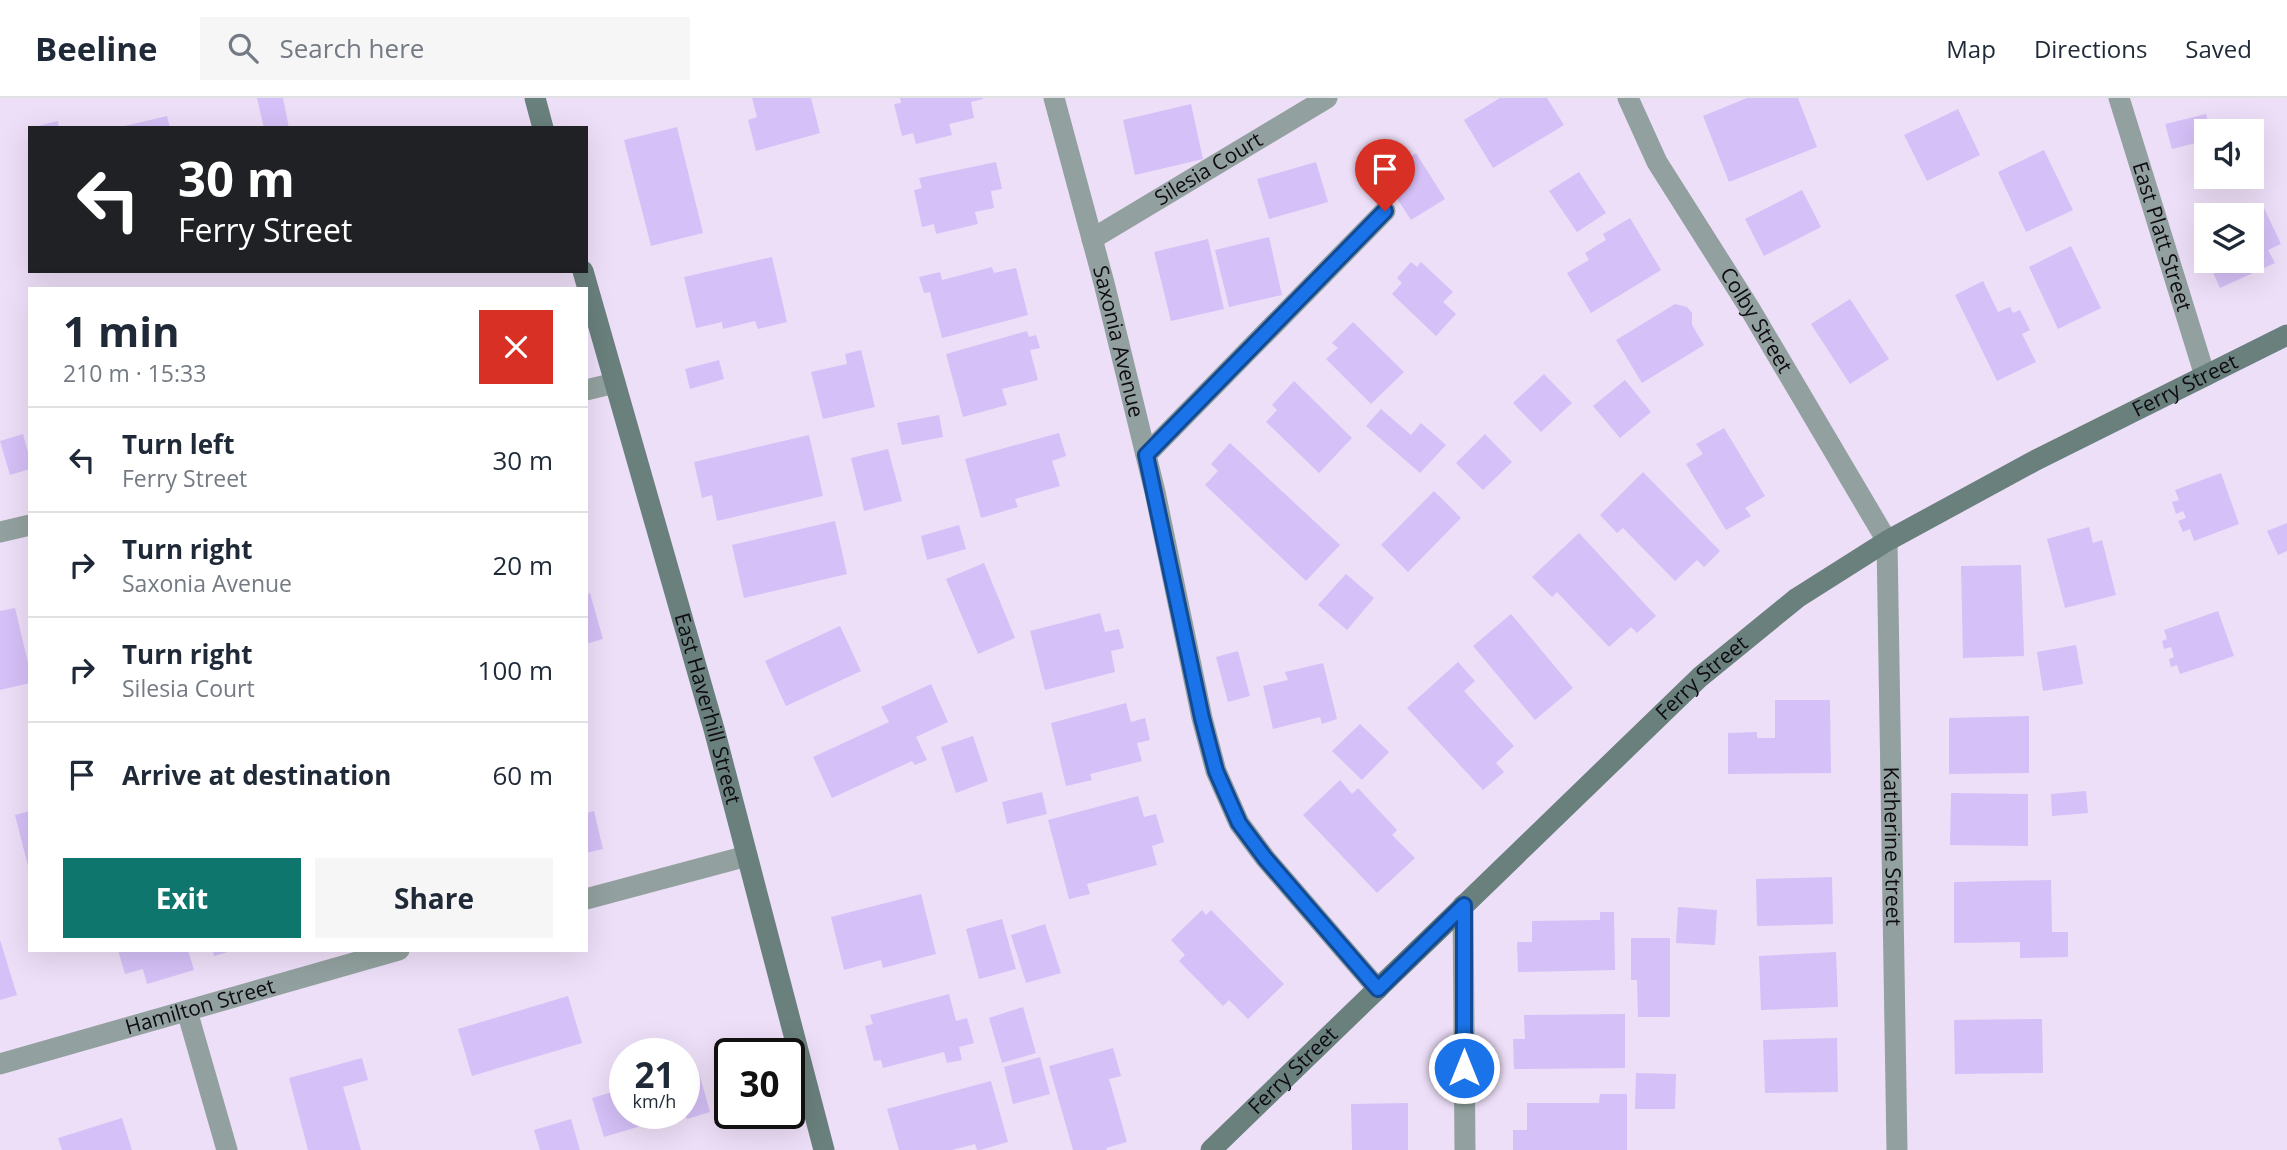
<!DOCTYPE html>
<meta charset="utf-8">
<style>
:root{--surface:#fff;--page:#f6f6f7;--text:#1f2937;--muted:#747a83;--line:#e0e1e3;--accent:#0f766e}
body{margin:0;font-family:"Open Sans",sans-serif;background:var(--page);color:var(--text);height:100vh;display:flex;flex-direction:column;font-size:26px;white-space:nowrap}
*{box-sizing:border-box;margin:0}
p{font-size:23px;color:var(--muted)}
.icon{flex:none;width:38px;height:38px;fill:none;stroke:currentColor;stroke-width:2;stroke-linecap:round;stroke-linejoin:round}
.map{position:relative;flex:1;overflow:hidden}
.drawer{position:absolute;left:28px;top:189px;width:560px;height:665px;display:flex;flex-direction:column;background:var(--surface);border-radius:0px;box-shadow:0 7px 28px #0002}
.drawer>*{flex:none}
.hud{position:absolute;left:28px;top:28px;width:560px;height:147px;border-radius:0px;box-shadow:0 7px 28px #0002;background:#202124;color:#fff;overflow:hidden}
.buttons{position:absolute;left:2194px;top:21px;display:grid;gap:14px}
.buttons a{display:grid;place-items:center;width:70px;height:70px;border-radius:0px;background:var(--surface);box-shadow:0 7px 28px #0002;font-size:35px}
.speed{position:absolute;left:609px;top:940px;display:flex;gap:14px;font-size:35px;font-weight:700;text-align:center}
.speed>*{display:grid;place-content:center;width:91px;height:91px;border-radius:50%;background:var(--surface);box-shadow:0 7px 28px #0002;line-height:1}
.speed small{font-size:18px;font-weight:400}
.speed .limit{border:4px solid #111;border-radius:10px;background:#fff;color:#111}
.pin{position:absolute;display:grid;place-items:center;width:60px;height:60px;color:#fff;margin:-72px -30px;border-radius:50% 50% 50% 0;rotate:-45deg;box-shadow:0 0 7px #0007}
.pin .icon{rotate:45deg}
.me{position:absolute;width:77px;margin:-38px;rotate:0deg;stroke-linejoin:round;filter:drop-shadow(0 0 5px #0008)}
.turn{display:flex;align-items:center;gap:24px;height:147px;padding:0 35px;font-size:32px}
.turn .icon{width:91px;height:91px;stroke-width:2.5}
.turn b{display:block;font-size:49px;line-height:60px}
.round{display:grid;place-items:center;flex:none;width:74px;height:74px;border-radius:0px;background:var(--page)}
.overview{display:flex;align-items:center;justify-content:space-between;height:119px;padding:0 35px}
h1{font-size:42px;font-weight:700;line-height:52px}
.cta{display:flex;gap:14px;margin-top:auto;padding:14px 35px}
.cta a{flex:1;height:80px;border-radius:0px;background:var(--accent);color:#fff;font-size:28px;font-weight:700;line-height:80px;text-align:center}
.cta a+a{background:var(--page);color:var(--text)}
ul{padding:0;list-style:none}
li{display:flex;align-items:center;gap:21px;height:105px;padding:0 35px;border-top:2px solid var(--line)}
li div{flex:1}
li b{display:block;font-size:26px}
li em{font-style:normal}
header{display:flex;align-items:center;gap:42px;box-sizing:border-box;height:98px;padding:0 35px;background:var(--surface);border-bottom:2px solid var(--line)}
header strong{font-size:33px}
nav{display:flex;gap:38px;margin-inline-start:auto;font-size:24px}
.search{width:490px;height:63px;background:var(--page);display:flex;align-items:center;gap:18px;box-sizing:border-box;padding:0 24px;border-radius:0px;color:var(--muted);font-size:26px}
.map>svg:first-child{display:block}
.building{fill:#d5c0f7}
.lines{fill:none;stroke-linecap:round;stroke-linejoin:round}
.street{stroke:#92a19f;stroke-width:21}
.secondary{stroke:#6a807d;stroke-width:21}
.route-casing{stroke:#114b97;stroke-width:18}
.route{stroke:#1a73e8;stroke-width:12}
.labels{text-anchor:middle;stroke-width:7;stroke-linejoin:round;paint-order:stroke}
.street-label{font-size:21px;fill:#0f0b13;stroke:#eedff8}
</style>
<header>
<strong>Beeline</strong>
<div class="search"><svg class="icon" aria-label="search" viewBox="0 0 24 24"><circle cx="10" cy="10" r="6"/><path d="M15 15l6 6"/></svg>Search here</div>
<nav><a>Map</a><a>Directions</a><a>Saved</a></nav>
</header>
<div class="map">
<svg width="2287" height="1052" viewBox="0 0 2287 1052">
<rect width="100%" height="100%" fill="#eedff8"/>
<!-- building -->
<g class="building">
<polygon points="257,0 283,0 289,30 264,30"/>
<polygon points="752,0 811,0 820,35 756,53 748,22 757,19"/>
<polygon points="900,0 983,0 983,1 971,4 974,20 949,26 952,37 916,46 913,35 902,38 894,6 901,5"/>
<polygon points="1500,0 1547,0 1564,27 1493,70 1464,22"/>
<polygon points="1747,0 1798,0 1817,49 1729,84 1703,18"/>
<polygon points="1191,6 1203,61 1135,77 1123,22"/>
<polygon points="1958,11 1980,57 1927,83 1904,37"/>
<polygon points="2206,16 2210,33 2207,33 2207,42 2172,51 2165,26"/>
<polygon points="167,18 170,30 120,30 120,29"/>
<polygon points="58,23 59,30 34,30 34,29"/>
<polygon points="677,29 703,135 651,148 624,42"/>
<polygon points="2044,52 2073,112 2026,134 1998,74"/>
<polygon points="1416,55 1445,101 1411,122 1382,77"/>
<polygon points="996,64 1002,91 991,93 994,110 975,114 978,126 936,136 934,126 922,129 914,92 922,90 919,80"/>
<polygon points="1316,64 1328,104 1269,121 1257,81"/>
<polygon points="1579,74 1606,115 1577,134 1549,93"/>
<polygon points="1802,92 1821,129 1764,158 1745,121"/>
<polygon points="2264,110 2281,146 2268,152 2275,165 2220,190 2208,163 2252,163 2252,116"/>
<polygon points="1630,120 1661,172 1591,215 1567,175 1589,162 1585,155 1606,142 1603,136"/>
<polygon points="1269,139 1282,197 1229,209 1215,152"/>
<polygon points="1208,141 1224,211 1171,223 1154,154"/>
<polygon points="2071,148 2101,210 2058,231 2029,169"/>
<polygon points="772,159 787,224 758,231 755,223 723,231 722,224 696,230 684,179"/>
<polygon points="1411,164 1417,169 1421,164 1453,194 1443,204 1456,216 1436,238 1392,196 1402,185 1397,180"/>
<polygon points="992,169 994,175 1016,170 1028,217 942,240 930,194 924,195 919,179 940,174 942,182"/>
<polygon points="1983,183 1998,214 2010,209 2013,215 2020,212 2030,232 2022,236 2036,264 1997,283 1955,197"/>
<polygon points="1850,201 1889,261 1850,286 1811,226"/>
<polygon points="1675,206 1687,209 1692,215 1692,227 1704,247 1642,285 1616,242"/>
<polygon points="1353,224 1404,274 1371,306 1326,261 1338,250 1332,245"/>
<polygon points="1027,233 1029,239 1036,237 1040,250 1030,252 1038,282 1002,291 1007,307 963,319 946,256"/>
<polygon points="861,252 875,309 823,321 811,274 847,266 845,256"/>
<polygon points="719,262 724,281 690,291 685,271"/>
<polygon points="1544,276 1572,305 1541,334 1513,305"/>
<polygon points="1625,282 1651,314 1620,340 1593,308"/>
<polygon points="1294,283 1352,340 1319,375 1266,324 1277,312 1272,307"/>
<polygon points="1381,311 1411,337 1421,325 1446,347 1420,375 1366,328"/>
<polygon points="939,317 943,339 902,347 897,325"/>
<polygon points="1724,330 1765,398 1745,410 1751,418 1726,432 1686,366 1703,356 1696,346"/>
<polygon points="1059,335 1066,358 1052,363 1060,388 1015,401 1018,409 981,420 965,361"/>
<polygon points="23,336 30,362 30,371 10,377 0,343"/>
<polygon points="1485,336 1512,364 1483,392 1456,365"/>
<polygon points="809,337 823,398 717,423 712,397 702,400 694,364"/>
<polygon points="1230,345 1340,447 1306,483 1205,387 1218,373 1211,366"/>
<polygon points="888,351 902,403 864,413 851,360"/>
<polygon points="1643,374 1720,453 1704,469 1697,462 1675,483 1623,430 1617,435 1600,417"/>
<polygon points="2221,375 2239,426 2194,443 2190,431 2183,434 2178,423 2186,420 2183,413 2176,416 2172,404 2179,402 2175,392"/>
<polygon points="1434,393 1461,420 1408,474 1381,447"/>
<polygon points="835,423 847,476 744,500 732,447"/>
<polygon points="2287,425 2287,453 2278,457 2267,433"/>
<polygon points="959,427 966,451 927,462 921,438"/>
<polygon points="2089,429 2093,445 2102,442 2116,497 2065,510 2047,441"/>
<polygon points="1579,435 1656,518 1637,535 1631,529 1609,549 1557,494 1552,499 1532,479"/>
<polygon points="984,465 1015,540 978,556 946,481"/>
<polygon points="2021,467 2024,558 1963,560 1961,468"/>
<polygon points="1346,476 1374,500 1347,532 1318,507"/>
<polygon points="590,495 603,541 586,546 586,496"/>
<polygon points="15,510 30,573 30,585 0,592 0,513"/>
<polygon points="2218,513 2234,558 2180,576 2177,567 2171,569 2169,561 2174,559 2171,549 2164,551 2162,543 2167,541 2164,532"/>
<polygon points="1100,515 1105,534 1119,531 1124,550 1111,553 1115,574 1045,592 1030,533"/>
<polygon points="1511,516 1573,590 1535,622 1473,548"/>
<polygon points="840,528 861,573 786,608 765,563"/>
<polygon points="2076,547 2083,586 2043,593 2037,554"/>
<polygon points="1238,553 1250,598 1228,604 1216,559"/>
<polygon points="1458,564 1475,583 1464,593 1514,648 1496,665 1504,674 1483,692 1407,610"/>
<polygon points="1323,565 1337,621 1322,626 1320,619 1273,631 1263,588 1288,582 1285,574"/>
<polygon points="931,586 948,624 916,639 927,662 915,667 912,663 832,700 813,659 889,624 881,609"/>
<polygon points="1775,602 1830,602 1831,675 1728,676 1728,635 1757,634 1757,640 1775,640"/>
<polygon points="1126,605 1131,624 1145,620 1150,642 1137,645 1142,663 1090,676 1092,682 1066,688 1051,625"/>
<polygon points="2029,618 2029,675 1949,676 1949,620"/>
<polygon points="1360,626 1389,654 1362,682 1332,653"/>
<polygon points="973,638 988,683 956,695 941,649"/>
<polygon points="1340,682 1352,696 1358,690 1397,732 1392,737 1415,760 1377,795 1303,717"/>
<polygon points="2086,693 2088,715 2052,718 2051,696"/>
<polygon points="1042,694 1047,716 1007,726 1002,704"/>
<polygon points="1951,695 2028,696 2028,748 1950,747"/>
<polygon points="1138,698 1144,719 1156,716 1164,744 1152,748 1157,767 1087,786 1090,796 1069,801 1048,722"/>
<polygon points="30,713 30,772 29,772 15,717"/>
<polygon points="594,713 603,751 586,755 586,715"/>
<polygon points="1832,779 1833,826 1757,828 1756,781"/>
<polygon points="2051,782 2052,834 2068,834 2068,859 2020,860 2020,844 1954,845 1954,784"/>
<polygon points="921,796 936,856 883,870 881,862 844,872 831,819"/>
<polygon points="1678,809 1717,812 1715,847 1676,845"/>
<polygon points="1202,812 1206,817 1211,812 1284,886 1248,921 1229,902 1223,908 1179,863 1185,857 1171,842"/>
<polygon points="1600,814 1614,814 1615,872 1518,874 1517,844 1532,844 1532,823 1600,822"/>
<polygon points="1002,821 1016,871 979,881 966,831"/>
<polygon points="1045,826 1061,875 1026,885 1011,837"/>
<polygon points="1631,840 1670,840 1670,919 1638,919 1637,882 1631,882"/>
<polygon points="0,842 17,897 0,902"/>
<polygon points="118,852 188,852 194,872 147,886 143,871 125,876"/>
<polygon points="213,852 231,852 231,853 214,858"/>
<polygon points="1836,854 1838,909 1761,912 1759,858"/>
<polygon points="949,896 956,923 967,920 974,945 959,949 962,962 947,965 944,954 883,970 881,962 874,963 865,928 873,926 870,917"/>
<polygon points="568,898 582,945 472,978 458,931"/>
<polygon points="1023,909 1036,955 1002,965 989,920"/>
<polygon points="1625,916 1625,970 1514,971 1513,941 1525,941 1524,917"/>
<polygon points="2042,921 2043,975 1955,976 1954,922"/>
<polygon points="1837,940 1838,994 1765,995 1763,942"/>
<polygon points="1113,950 1121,978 1109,981 1127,1044 1106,1050 1107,1052 1073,1052 1049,968"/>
<polygon points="1040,959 1050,996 1013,1006 1004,969"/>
<polygon points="362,960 368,982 343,989 361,1052 308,1052 289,980"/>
<polygon points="697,968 710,1014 687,1021 684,1015 684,972"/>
<polygon points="1636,975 1676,976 1675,1011 1635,1011"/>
<polygon points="991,983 1008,1044 980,1052 977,1052 975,1046 952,1052 899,1052 887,1011"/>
<polygon points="625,990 625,1015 681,1016 604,1039 592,1000"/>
<polygon points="1600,996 1627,996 1627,1052 1513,1052 1513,1032 1527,1032 1527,1005 1599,1005"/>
<polygon points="1408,1005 1408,1052 1352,1052 1351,1006"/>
<polygon points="122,1020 132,1052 62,1052 58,1040"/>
<polygon points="571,1021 580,1052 540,1052 534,1032"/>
</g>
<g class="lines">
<!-- street -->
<g class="street">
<path id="s1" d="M1054,0L1104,185L1155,394L1202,620L1216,673L1239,725L1265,760L1378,891"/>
<path id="s2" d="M1628,0L1657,64L1750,211L1887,443L1897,1052"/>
<path id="s3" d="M2119,0L2205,278"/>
<path id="s4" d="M1092,141L1327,0"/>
<polyline points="586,292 615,285"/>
<polyline points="1146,357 1385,113"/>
<polyline points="0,434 30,427"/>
<polyline points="586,801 747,758"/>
<polyline points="1463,807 1465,1052"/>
<polyline points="187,913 227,1052"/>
<path id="s5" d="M0,966L399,852"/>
</g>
<!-- secondary -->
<g class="secondary">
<polyline points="535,0 543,30"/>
<path id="s6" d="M583,173L714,631L824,1052"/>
<path id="s7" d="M1211,1052L1700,579L1797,500L1887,443L2036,362L2287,237"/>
</g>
</g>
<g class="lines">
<defs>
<polyline id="route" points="1385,113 1146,357 1202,620 1216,673 1239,725 1265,760 1378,891 1464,807 1464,970"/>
</defs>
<!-- route casing -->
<use href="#route" class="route-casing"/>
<!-- route -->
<use href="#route" class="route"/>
</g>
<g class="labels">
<!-- street labels -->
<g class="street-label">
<text dy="7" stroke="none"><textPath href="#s4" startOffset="136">Silesia Court</textPath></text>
<text dy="7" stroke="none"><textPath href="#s3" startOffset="145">East Platt Street</textPath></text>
<text dy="7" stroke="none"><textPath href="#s2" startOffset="257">Colby Street</textPath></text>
<text dy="7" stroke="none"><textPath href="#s1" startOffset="252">Saxonia Avenue</textPath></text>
<text dy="7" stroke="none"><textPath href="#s7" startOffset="1248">Ferry Street</textPath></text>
<text dy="7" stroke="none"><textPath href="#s7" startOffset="681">Ferry Street</textPath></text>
<text dy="7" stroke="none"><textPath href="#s6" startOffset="455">East Haverhill Street</textPath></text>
<text dy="7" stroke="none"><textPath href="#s2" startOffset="819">Katherine Street</textPath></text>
<text dy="7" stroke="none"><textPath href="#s5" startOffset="208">Hamilton Street</textPath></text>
<text dy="7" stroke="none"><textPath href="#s7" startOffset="114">Ferry Street</textPath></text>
</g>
</g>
</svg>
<div class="buttons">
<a><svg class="icon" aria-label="sound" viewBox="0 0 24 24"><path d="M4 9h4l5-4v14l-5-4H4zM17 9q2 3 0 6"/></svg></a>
<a><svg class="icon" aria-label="layers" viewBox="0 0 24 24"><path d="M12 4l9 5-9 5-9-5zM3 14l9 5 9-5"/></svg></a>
</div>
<div class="speed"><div>21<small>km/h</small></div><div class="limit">30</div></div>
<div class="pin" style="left:1385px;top:113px;background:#d93025"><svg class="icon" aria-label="arrive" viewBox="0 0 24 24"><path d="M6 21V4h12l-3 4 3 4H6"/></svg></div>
<svg class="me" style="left:1464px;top:970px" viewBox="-20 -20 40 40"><circle r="17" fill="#1a73e8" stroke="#fff" stroke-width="3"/><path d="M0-11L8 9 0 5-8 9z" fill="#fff"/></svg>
<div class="hud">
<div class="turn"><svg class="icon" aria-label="left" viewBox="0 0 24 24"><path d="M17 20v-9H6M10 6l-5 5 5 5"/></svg><div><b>30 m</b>Ferry Street</div></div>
</div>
<section class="drawer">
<div class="overview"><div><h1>1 min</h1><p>210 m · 15:33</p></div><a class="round" style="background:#d93025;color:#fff"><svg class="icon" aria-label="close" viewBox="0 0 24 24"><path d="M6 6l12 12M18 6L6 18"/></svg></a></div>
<ul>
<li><svg class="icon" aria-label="left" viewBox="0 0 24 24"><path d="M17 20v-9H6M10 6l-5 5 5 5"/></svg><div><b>Turn left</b><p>Ferry Street</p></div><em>30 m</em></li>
<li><svg class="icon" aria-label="right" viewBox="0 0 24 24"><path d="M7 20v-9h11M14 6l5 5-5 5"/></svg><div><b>Turn right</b><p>Saxonia Avenue</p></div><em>20 m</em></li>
<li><svg class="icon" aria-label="right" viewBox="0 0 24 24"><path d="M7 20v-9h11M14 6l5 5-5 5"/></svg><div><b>Turn right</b><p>Silesia Court</p></div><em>100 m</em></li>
<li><svg class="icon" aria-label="arrive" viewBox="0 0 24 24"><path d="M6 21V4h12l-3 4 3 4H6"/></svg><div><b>Arrive at destination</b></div><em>60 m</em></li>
</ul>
<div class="cta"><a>Exit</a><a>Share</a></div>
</section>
</div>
